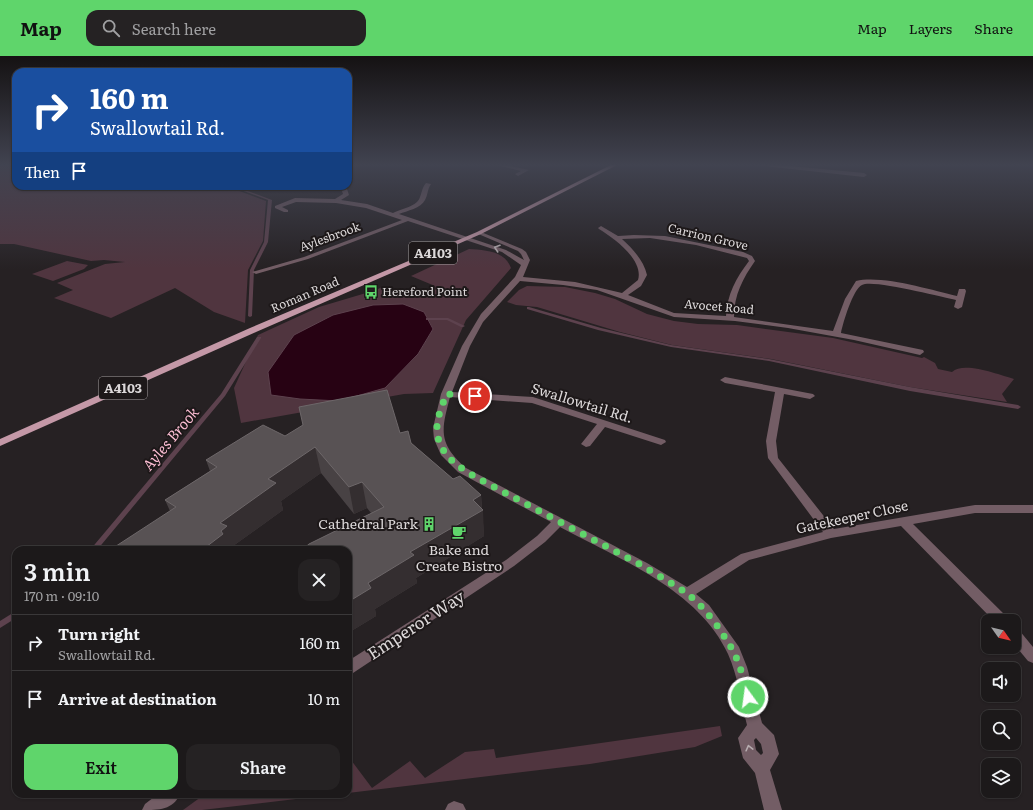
<!DOCTYPE html>
<meta charset="utf-8">
<style>
:root{--surface:#1c191a;--page:#252223;--text:#f1f3f6;--muted:#a0a0a2;--line:#3a3839;--accent:#5fd56b}
body{margin:0;font-family:Literata,serif;background:var(--page);color:var(--text);height:100vh;display:flex;flex-direction:column;font-size:15px;white-space:nowrap}
*{box-sizing:border-box;margin:0}
p{font-size:13px;color:var(--muted)}
.icon{flex:none;width:22px;height:22px;fill:none;stroke:currentColor;stroke-width:2;stroke-linecap:round;stroke-linejoin:round}
.map{position:relative;flex:1;overflow:hidden}
.drawer{position:absolute;left:12px;top:490px;width:340px;height:252px;display:flex;flex-direction:column;background:var(--surface);border-radius:12px;box-shadow:0 1px 3px #0004,0 0 0 1px var(--line)}
.drawer>*{flex:none}
.banner{position:absolute;left:12px;top:12px;width:340px;height:122px;border-radius:12px;box-shadow:0 1px 3px #0004,0 0 0 1px var(--line);background:#1a4fa0;color:#fff;overflow:hidden}
.needle{width:26px;rotate:124deg}
.controls{position:absolute;left:981px;top:558px;display:grid;gap:8px}
.controls a{display:grid;place-items:center;width:40px;height:40px;border-radius:8px;background:var(--surface);box-shadow:0 1px 3px #0004,0 0 0 1px var(--line);font-size:20px}
.pin{position:absolute;display:grid;place-items:center;width:34px;height:34px;color:#fff;margin:-17px;border:2px solid #fff;border-radius:50%;box-shadow:0 1px 4px #0007}
.me{position:absolute;width:44px;margin:-22px;rotate:346deg;stroke-linejoin:round;filter:drop-shadow(0 0 3px #0008)}
.turn{display:flex;align-items:center;gap:14px;height:84px;padding:0 12px;font-size:18px}
.turn .icon{width:52px;height:52px;stroke-width:2.5}
.turn b{display:block;font-size:28px;line-height:34px}
.then{display:flex;align-items:center;height:38px;padding:0 12px;background:#0003;gap:8px;font-size:15px}
.round{display:grid;place-items:center;flex:none;width:42px;height:42px;border-radius:12px;background:var(--page)}
.head{display:flex;align-items:center;justify-content:space-between;height:68px;padding:0 12px}
h1{font-size:24px;font-weight:600;line-height:30px}
.cta{display:flex;gap:8px;margin-top:auto;padding:8px 12px}
.cta a{flex:1;height:46px;border-radius:12px;background:var(--accent);color:#111;font-size:16px;font-weight:600;line-height:46px;text-align:center}
.cta a+a{background:var(--page);color:var(--text)}
ul{padding:0;list-style:none}
li{display:flex;align-items:center;gap:12px;height:56px;padding:0 12px;border-top:1px solid var(--line)}
li div{flex:1}
li b{display:block;font-size:15px}
li em{font-style:normal}
header{display:flex;align-items:center;gap:24px;box-sizing:border-box;height:56px;padding:0 20px;background:var(--accent);color:#111}
header strong{font-size:19px}
nav{display:flex;gap:22px;margin-inline-start:auto;font-size:14px}
.search{width:280px;height:36px;background:var(--page);display:flex;align-items:center;gap:10px;box-sizing:border-box;padding:0 14px;border-radius:12px;color:var(--muted);font-size:15px}
.map>svg:first-child{display:block}
.green{fill:#50353f;fill-rule:evenodd}
.water{fill:#270213;stroke:#5d424e}
.lines{fill:none;stroke-linecap:round;stroke-linejoin:round}
.stream{fill:#5d424e;fill-rule:evenodd}
.minor{fill:#735d65;fill-rule:evenodd}
.primary{fill:#c498a7;fill-rule:evenodd}
.wall{fill:#484244}
.shaded-wall{fill:#342e30}
.building{fill:#585254;stroke:#6d6769}
.oneway{stroke:#b7adb0}
.route{stroke:#5fd56b;stroke-width:7;stroke-dasharray:0 12.6}
.labels{text-anchor:middle;stroke-width:4;stroke-linejoin:round;paint-order:stroke}
.far-street-label{font-size:12px;fill:#dcd8d9;stroke:#1d1819}
.far-poi-label{font-size:12px;fill:#dcd8d9;stroke:#1d1819;text-anchor:start}
.shield{fill:#1d1819;stroke:#a39e9f;stroke-width:1}
.shield-label{font-size:13px;font-weight:bold;fill:#dcd8d9}
.street-label{font-size:14px;fill:#dcd8d9;stroke:#1d1819}
.poi-label{font-size:14px;fill:#dcd8d9;stroke:#1d1819;text-anchor:end}
.water-label{font-size:15px;font-style:italic;fill:#fdbed4;stroke:#1d1819}
.near-street-label{font-size:17px;fill:#dcd8d9;stroke:#1d1819}
</style>
<header>
<strong>Map</strong>
<div class="search"><svg class="icon" aria-label="search" viewBox="0 0 24 24"><circle cx="10" cy="10" r="6"/><path d="M15 15l6 6"/></svg>Search here</div>
<nav><a>Map</a><a>Layers</a><a>Share</a></nav>
</header>
<div class="map">
<svg width="1033" height="754" viewBox="0 0 1033 754">
<rect width="100%" height="100%" fill="#262123"/>
<!-- green -->
<g class="green">
<polygon points="0,108 16,108 16,130 226,130 266,145 263,185 248,214 245,267 214,256 175,232 111,262 54,242 73,234 57,227 105,208 125,206 104,204 91,205 14,188 0,188"/>
<path d="M469,193C485,194 505,195 511,212L466,264L433,337L404,338L241,367L234,332L258,279L319,251L366,237L368,238L384,230L411,242L435,230L411,220ZM424,256L433,273L418,298L385,332Z"/>
<polygon points="67,205 88,209 84,213 53,225 32,218"/>
<path d="M527,230L565,231L595,237L615,243L647,258L674,265L698,268L737,269L833,282L922,302L924,301L935,307L938,313L952,316C964,305 999,319 1014,323L1002,338L1007,346L910,331L771,303L672,289L620,276L537,251L516,249L507,246L519,234Z"/>
<polygon points="720,670 722,680 695,691 590,708 348,737 348,700 372,732 410,705 425,722 465,696 494,693 496,702"/>
<polygon points="205,738 338,738 202,754 183,754"/>
</g>
<!-- water -->
<polygon class="water" points="403,248 424,256 433,273 418,298 385,332 339,345 300,343 271,339 268,316 294,279 333,259 373,249"/>
<g class="lines">
<!-- stream -->
<g class="stream">
<polygon points="230,130 234,130 272,144 268,186 254,214 252,260 250,261 248,260 250,214 264,186 268,144"/>
<polygon points="527,251 529,251 601,272 671,289 769,303 910,331 1018,349 1021,351 1018,353 910,335 769,305 671,291 598,274 527,253"/>
<polygon points="426,262 448,262 465,270 463,271 461,271 447,264 426,264"/>
<polygon points="257,281 261,281 261,282 225,340 97,494 90,494 221,338"/>
<polygon points="16,555 16,562 0,572 0,565"/>
</g>
<!-- minor -->
<g class="minor">
<polygon points="492,108 501,108 529,114 518,120 515,118 521,115"/>
<polygon points="754,108 769,108 864,117 867,119 864,121 756,109"/>
<path d="M426,127L431,128C427,134 428,139 425,144C421,152 407,155 399,158L506,194L524,204L521,198L518,195L476,177L481,176L522,193L526,196L530,204L523,221L575,226L622,237L638,224C644,204 614,182 599,173L598,172L601,170L618,180L634,179L665,180L743,196L752,200L755,205C743,222 734,239 734,261L833,275L845,243L856,225C883,219 930,234 957,240L959,233H965L966,235L962,251L958,253L954,251L956,244C941,241 872,223 862,229C853,233 843,267 841,277L923,294L924,296L920,299L854,284L788,272L735,265L674,261L597,234L563,229L520,225L483,266L470,290L452,336L533,341L665,384L666,386L661,389L605,371L590,390L586,391L581,388L597,368L532,347L450,341C441,375 438,387 466,412L647,507L687,531L741,498L823,476L768,402L766,385L775,336L725,327L720,324L725,321L813,338L815,340L810,343L784,338L776,385L778,402L834,473L975,449H1033V457H975L913,468L1007,561L1009,565H994L901,470L831,482L749,504L696,538L709,549L739,591L747,611L762,667L774,679L779,698L770,714L782,754H764L755,717L743,702L738,682L747,669C741,646 738,620 728,598C699,534 619,503 560,471L545,486L514,510L353,617L348,619V605L506,504L537,480L551,466L458,416L441,399L434,383L433,372L441,338L462,290L481,258L515,221L521,209L502,196L408,165L308,203L256,218L252,216L304,201L402,164L366,152L336,147L296,146L282,151L288,154V156H284L275,152V150L295,142L335,143L343,138L340,130H346L349,139L341,144L367,148L393,157C401,153 418,150 420,141C422,136 422,132 426,127ZM650,182L696,189L747,202L749,205C736,222 727,239 726,260L674,257L628,239L641,230L647,219C644,205 633,193 622,183ZM756,682L761,688L763,697L761,699L756,694L754,684Z"/>
<polygon points="1014,572 1019,574 1033,591 1033,607 1028,605 1014,588"/>
<path d="M158,738H180C173,754 159,754 142,754L145,748Z"/>
<polygon points="454,745 463,748 466,754 445,754 448,748"/>
</g>
<!-- primary -->
<polygon class="primary" points="613,108 619,108 481,178 256,276 0,390 0,383 250,272 477,176"/>
</g>
<!-- wall -->
<polygon class="wall" points="400,377 453,423 481,439 484,480 416,522 417,527 375,553 376,560 348,577 348,494 371,457 367,452 354,458 321,417 281,445 283,454 233,490 170,455 165,444 210,415 206,404 285,380"/>
<!-- shaded-wall -->
<g class="shaded-wall">
<polygon points="315,391 321,417 281,445 283,454 233,490 235,494 202,494 221,475 220,467 268,423"/>
<polygon points="362,426 367,452 354,458 349,431"/>
<polygon points="481,439 482,454 483,454 484,480 416,522 417,527 375,553 376,560 348,577 348,546 368,527 410,496 473,444"/>
</g>
<!-- building -->
<polygon class="building" points="387,334 400,377 408,375 411,387 453,423 460,420 481,439 473,444 483,454 410,496 414,499 368,527 371,532 348,546 348,494 302,494 309,488 384,451 362,426 349,431 315,391 268,423 276,427 220,467 227,470 221,475 223,478 202,494 110,494 176,451 165,444 217,411 206,404 263,369 285,380 303,369 299,351"/>
<!-- one-way arrows -->
<defs><path id="oneway-chevron" d="M-2-3.5L2.5 0L-2 3.5" fill="none" stroke-width="1.6" stroke-linecap="round" stroke-linejoin="round"/></defs>
<g class="oneway">
<use href="#oneway-chevron" transform="translate(497 192) rotate(-162)"/>
<use href="#oneway-chevron" transform="translate(749 692) rotate(-104)"/>
</g>
<!-- sky -->
<linearGradient id="sky" x2="0" y2="1"><stop stop-color="#151213"/><stop offset="0.51" stop-color="#414350"/><stop offset="1" stop-color="#414350" stop-opacity="0"/></linearGradient>
<rect width="1033" height="213" fill="url(#sky)"/>
<g class="lines">
<!-- route -->
<path class="route" d="M475,340L446,338C443,349 437,360 437,372C437,399 460,412 481,424L643,510L687,537L704,553L719,572L734,596L740,611L748,641"/>
</g>
<!-- icons -->
<defs>
<symbol id="bus-bare" viewBox="-9 -9 18 18"><path d="M-5-6H5V4H4V6H2V4H-2V6H-4V4H-5ZM-3.5-4V0h7V-4ZM-3.5 1.2v1.5H-2V1.2ZM2 1.2v1.5H3.5V1.2Z" fill="#5fd56b" stroke="#1d1819" stroke-width="2.5" paint-order="stroke"/></symbol>
<symbol id="building-bare" viewBox="-9 -9 18 18"><path d="M-4-6H4V6H1V3H-1V6H-4ZM-2.5-4.3h1.7v1.8h-1.7ZM.8-4.3h1.7v1.8H.8ZM-2.5-1h1.7V.8h-1.7ZM.8-1h1.7V.8H.8Z" fill="#5fd56b" stroke="#1d1819" stroke-width="2.5" paint-order="stroke"/></symbol>
<symbol id="cafe-bare" viewBox="-9 -9 18 18"><path d="M-5.5-4.5H6V0H3Q3 3.5 0 3.5H-2.5Q-5.5 3.5-5.5 0ZM3-3.2v2h1.7v-2ZM-6 4.5H4V6H-6Z" fill="#5fd56b" stroke="#1d1819" stroke-width="2.5" paint-order="stroke"/></symbol>
</defs>
<g fill-rule="evenodd">
<use href="#bus-bare" x="361" y="226" width="20" height="20"/>
<use href="#building-bare" x="419" y="458" width="20" height="20"/>
<use href="#cafe-bare" x="449" y="466" width="20" height="20"/>
</g>
<g class="labels">
<!-- far-street labels -->
<g class="far-street-label">
<text transform="translate(330 181) rotate(-20)" y="4">Aylesbrook</text>
<text transform="translate(708 181) rotate(13)" y="4">Carrion Grove</text>
<text transform="translate(305 239) rotate(-23)" y="4">Roman Road</text>
<text transform="translate(719 251) rotate(5)" y="4">Avocet Road</text>
</g>
<!-- far-poi labels -->
<g class="far-poi-label">
<text x="382" y="240">Hereford Point</text>
</g>
<!-- shield labels -->
<g class="shield">
<rect x="409" y="186" width="48" height="22" rx="3"/>
<rect x="99" y="321" width="48" height="22" rx="3"/>
</g>
<g class="shield-label">
<text x="433" y="202">A4103</text>
<text x="123" y="337">A4103</text>
</g>
<!-- street labels -->
<g class="street-label">
<text transform="translate(582 347) rotate(17)" y="5">Swallowtail Rd.</text>
<text transform="translate(852 461) rotate(-12)" y="5">Gatekeeper Close</text>
</g>
<!-- poi labels -->
<g class="poi-label">
<text x="418" y="473">Cathedral Park</text>
<text x="459" y="499" text-anchor="middle">Bake and<tspan x="459" dy="16">Create Bistro</tspan></text>
</g>
<!-- water labels -->
<g class="water-label">
<text transform="translate(171 383) rotate(-50)" y="5">Ayles Brook</text>
</g>
<!-- near-street labels -->
<g class="near-street-label">
<text transform="translate(416 569) rotate(-33)" y="6">Emperor Way</text>
</g>
</g>
</svg>
<div class="controls">
<a><svg class="needle" viewBox="-14 -14 28 28"><path d="M0-13l5 13h-10z" fill="#e53935"/><path d="M0 13l5-13h-10z" fill="#a0a0a2"/></svg></a>
<a><svg class="icon" aria-label="sound" viewBox="0 0 24 24"><path d="M4 9h4l5-4v14l-5-4H4zM17 9q2 3 0 6"/></svg></a>
<a><svg class="icon" aria-label="search" viewBox="0 0 24 24"><circle cx="10" cy="10" r="6"/><path d="M15 15l6 6"/></svg></a>
<a><svg class="icon" aria-label="layers" viewBox="0 0 24 24"><path d="M12 4l9 5-9 5-9-5zM3 14l9 5 9-5"/></svg></a>
</div>
<div class="pin" style="left:475px;top:340px;background:#d93025"><svg class="icon" aria-label="arrive" viewBox="0 0 24 24"><path d="M6 21V4h12l-3 4 3 4H6"/></svg></div>
<svg class="me" style="left:748px;top:641px" viewBox="-20 -20 40 40"><circle r="17" fill="#5fd56b" stroke="#fff" stroke-width="3"/><path d="M0-11L8 9 0 5-8 9z" fill="#fff"/></svg>
<div class="banner">
<div class="turn"><svg class="icon" aria-label="right" viewBox="0 0 24 24"><path d="M7 20v-9h11M14 6l5 5-5 5"/></svg><div><b>160 m</b>Swallowtail Rd.</div></div>
<div class="then">Then<svg class="icon" aria-label="arrive" viewBox="0 0 24 24"><path d="M6 21V4h12l-3 4 3 4H6"/></svg></div>
</div>
<section class="drawer">
<div class="head"><div><h1>3 min</h1><p>170 m · 09:10</p></div><a class="round"><svg class="icon" aria-label="close" viewBox="0 0 24 24"><path d="M6 6l12 12M18 6L6 18"/></svg></a></div>
<ul>
<li><svg class="icon" aria-label="right" viewBox="0 0 24 24"><path d="M7 20v-9h11M14 6l5 5-5 5"/></svg><div><b>Turn right</b><p>Swallowtail Rd.</p></div><em>160 m</em></li>
<li><svg class="icon" aria-label="arrive" viewBox="0 0 24 24"><path d="M6 21V4h12l-3 4 3 4H6"/></svg><div><b>Arrive at destination</b></div><em>10 m</em></li>
</ul>
<div class="cta"><a>Exit</a><a>Share</a></div>
</section>
</div>
